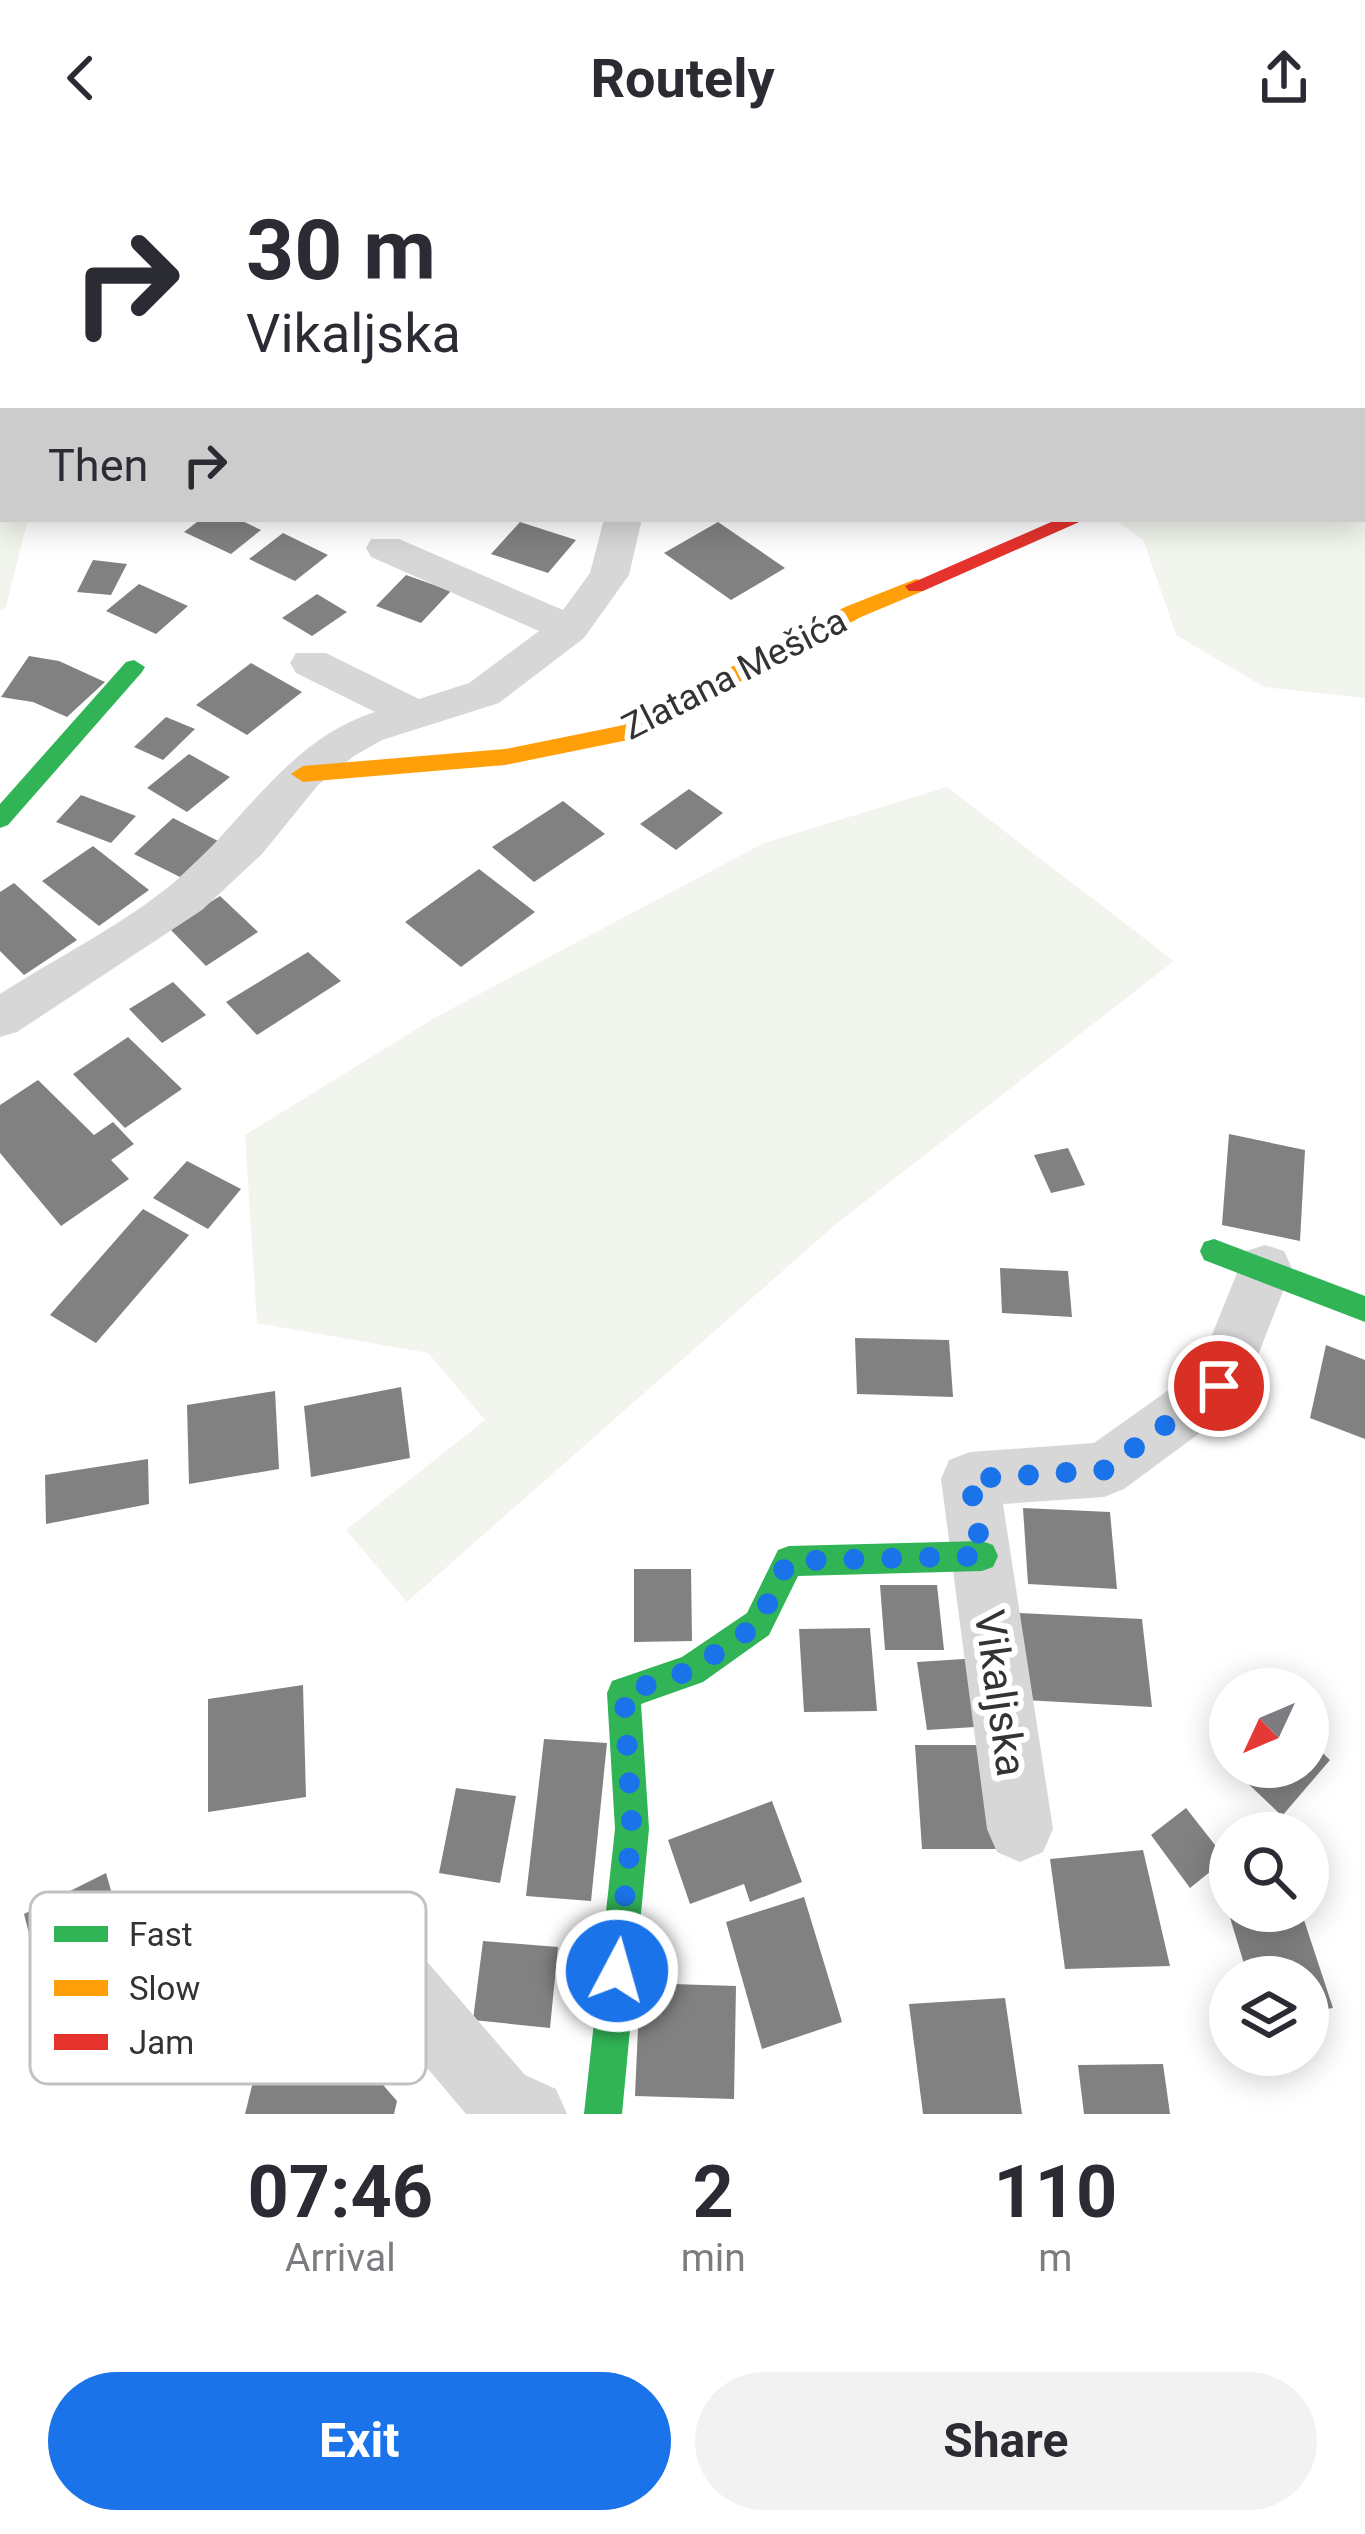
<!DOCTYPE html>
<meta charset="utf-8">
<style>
:root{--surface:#fff;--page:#f2f2f3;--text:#2b2b33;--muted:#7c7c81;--accent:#1a73e8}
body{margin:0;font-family:Roboto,sans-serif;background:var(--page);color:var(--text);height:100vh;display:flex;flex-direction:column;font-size:45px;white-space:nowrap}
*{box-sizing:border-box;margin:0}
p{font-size:39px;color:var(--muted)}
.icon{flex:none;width:66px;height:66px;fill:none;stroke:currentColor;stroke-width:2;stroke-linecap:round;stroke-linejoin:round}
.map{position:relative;height:1958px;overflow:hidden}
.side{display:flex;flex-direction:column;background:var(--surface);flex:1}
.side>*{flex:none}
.banner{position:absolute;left:0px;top:0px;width:1365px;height:366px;box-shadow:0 6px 30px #0003;background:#fff;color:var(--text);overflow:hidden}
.needle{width:78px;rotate:226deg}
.fabs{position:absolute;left:1209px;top:1512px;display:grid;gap:24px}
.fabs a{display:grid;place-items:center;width:120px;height:120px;border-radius:50%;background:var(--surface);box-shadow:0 6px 30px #0003;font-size:60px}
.pin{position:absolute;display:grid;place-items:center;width:102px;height:102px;color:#fff;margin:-51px;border:6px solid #fff;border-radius:50%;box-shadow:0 3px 12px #0007}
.me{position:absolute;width:132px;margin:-66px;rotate:6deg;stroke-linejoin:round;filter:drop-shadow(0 0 9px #0008)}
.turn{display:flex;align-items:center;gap:42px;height:252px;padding:0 48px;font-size:54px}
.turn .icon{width:156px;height:156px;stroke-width:2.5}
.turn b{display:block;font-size:84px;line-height:102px}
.then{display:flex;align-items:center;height:114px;padding:0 48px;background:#0003;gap:24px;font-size:45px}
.eta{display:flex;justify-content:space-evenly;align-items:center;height:204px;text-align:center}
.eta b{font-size:72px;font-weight:700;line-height:84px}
.cta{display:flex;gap:24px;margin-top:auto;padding:24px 48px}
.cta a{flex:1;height:138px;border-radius:72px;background:var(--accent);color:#fff;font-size:48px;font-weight:700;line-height:138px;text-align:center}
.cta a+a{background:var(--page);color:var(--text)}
header{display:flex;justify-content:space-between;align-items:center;height:156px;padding:0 48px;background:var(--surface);font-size:54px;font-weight:700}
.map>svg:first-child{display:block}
.green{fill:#f1f5ed}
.building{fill:#818181}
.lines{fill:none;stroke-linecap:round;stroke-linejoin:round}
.street{fill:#d7d7d7;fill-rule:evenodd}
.fast{fill:#30b455;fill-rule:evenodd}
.slow{fill:#ff9f0a;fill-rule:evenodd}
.jam{fill:#e5322d;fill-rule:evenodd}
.route{stroke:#1a73e8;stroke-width:21;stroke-dasharray:0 37.8}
.labels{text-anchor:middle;stroke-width:12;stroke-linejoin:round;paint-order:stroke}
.street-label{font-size:36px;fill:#333;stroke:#fff}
.near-street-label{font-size:42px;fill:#333;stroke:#fff}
.key{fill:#fff;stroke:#c2c2c2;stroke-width:3}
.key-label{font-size:33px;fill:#333}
</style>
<header><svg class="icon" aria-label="back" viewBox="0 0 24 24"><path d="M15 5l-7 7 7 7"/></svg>Routely<svg class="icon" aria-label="share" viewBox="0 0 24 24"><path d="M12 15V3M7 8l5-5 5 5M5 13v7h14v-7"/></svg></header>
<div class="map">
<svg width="1365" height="1958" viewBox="0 0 1365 1958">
<rect width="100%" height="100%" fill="#fff"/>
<!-- green -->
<g class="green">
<polygon points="727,0 1365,0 1365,542 1264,531 1176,479 1144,385 1114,363 1362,363 1362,3 718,3"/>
<polygon points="0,273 3,363 28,363 6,451 0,455"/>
<polygon points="947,631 1174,805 836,1068 407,1446 346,1374 485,1264 428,1197 257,1167 245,979 436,861 764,687"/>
</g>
<!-- building -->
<g class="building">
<polygon points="201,363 238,363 261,374 231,398 184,376"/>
<polygon points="520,366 576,384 548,417 491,398"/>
<polygon points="718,366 785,412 731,444 664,397"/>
<polygon points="283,377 328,399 295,425 249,403"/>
<polygon points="93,404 127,408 111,439 77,436"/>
<polygon points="406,419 451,435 421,467 376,450"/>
<polygon points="139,428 188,450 156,478 106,455"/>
<polygon points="317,438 347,456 312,480 282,462"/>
<polygon points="29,500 59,505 105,526 67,561 33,546 1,541"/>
<polygon points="251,507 302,536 247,579 196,549"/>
<polygon points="166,561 195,573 163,604 134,591"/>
<polygon points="189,598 230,621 187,656 147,632"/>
<polygon points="689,633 723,657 676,694 640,668"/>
<polygon points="81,639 136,660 111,687 56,666"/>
<polygon points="563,645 605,678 534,726 492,691"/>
<polygon points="173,662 218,685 180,721 134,698"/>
<polygon points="93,690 149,734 99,770 42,725"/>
<polygon points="479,713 535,756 461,811 405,766"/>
<polygon points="14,727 77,784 24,819 0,795 0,736"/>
<polygon points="220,740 258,776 206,810 169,772"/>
<polygon points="308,796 341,825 257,879 226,846"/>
<polygon points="173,826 206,859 162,887 129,853"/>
<polygon points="128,881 182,933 125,972 73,918"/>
<polygon points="38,924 94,979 113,966 134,988 111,1004 129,1023 61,1070 0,997 0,949"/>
<polygon points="1229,978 1305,994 1300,1085 1222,1069"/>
<polygon points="1068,992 1085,1029 1051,1037 1034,999"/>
<polygon points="187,1005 241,1033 208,1073 153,1042"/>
<polygon points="143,1053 189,1079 96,1187 50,1159"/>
<polygon points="1000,1112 1068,1115 1072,1161 1002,1157"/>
<polygon points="855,1182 949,1184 953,1241 857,1238"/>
<polygon points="1326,1189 1365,1204 1365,1283 1310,1262"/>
<polygon points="401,1231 410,1302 311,1321 304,1250"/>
<polygon points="275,1235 279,1313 189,1328 187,1249"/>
<polygon points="148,1303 149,1348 46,1368 45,1319"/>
<polygon points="1023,1352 1110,1356 1117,1433 1028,1428"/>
<polygon points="634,1413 691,1413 692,1485 634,1486"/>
<polygon points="880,1429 937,1429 944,1494 885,1494"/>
<polygon points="1019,1457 1142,1463 1152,1551 1024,1544"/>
<polygon points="870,1472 877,1555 804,1556 799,1473"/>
<polygon points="979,1502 991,1570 927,1574 917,1506"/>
<polygon points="303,1529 306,1641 208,1656 208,1543"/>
<polygon points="544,1583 607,1587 591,1745 526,1740"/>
<polygon points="1308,1583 1330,1604 1282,1660 1237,1617 1242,1611 1308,1611"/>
<polygon points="915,1589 992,1589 1002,1693 922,1693"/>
<polygon points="456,1632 516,1640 500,1727 439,1717"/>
<polygon points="772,1645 802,1726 750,1746 744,1728 690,1748 668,1684"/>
<polygon points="1186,1652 1226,1703 1190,1732 1151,1679"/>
<polygon points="1143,1694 1170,1810 1065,1813 1050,1703"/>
<polygon points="106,1717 128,1794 44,1837 24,1758"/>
<polygon points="804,1741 842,1866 762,1893 726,1766"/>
<polygon points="1228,1755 1301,1755 1333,1852 1308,1856 1308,1821 1248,1821"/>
<polygon points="483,1785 558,1791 550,1872 473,1864"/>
<polygon points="640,1827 736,1830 734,1943 635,1940"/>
<polygon points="1005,1842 1022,1958 923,1958 909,1848"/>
<polygon points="263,1885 358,1900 397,1945 394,1958 245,1958"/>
<polygon points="1163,1908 1170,1958 1084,1958 1078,1909"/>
</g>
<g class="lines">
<!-- street -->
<g class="street">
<polygon points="3,58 3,78 0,79 0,59"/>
<path d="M604,363H642L629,419L584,482L499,547L382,584L354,600L318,629L262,698L202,754L17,876L0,881V838C56,802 121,770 172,728C241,671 286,584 375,556L296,517L290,507L296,497H326L419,543L469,527L539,475L371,401L366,392L371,383H399L563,454L590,417Z"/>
<polygon points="1265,1089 1284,1095 1292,1112 1239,1248 1124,1333 1104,1341 1003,1348 1053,1673 1043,1696 1020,1706 997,1696 987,1673 941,1323 949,1304 970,1296 1094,1287 1198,1213 1246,1095"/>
<polygon points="355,1740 379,1750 525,1919 556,1933 567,1958 466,1958 331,1798 321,1774 331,1750"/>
</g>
<!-- fast -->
<g class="fast">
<polygon points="134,504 145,511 142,516 8,669 0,672 0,648 126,506"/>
<polygon points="1214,1083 1365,1140 1365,1166 1204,1104 1200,1095 1204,1086"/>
<polygon points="982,1385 993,1389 998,1400 993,1411 982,1415 798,1420 769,1479 703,1526 641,1548 649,1673 622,1958 584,1958 615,1673 607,1537 612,1525 682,1501 747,1457 778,1394 789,1390"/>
</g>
<!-- slow -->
<polygon class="slow" points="916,423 923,425 923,435 861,461 633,583 505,609 303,626 291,618 303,610 505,593 619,570 845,451"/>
<!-- jam -->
<polygon class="jam" points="1058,363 1086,363 923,435 909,435 905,430"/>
</g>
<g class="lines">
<!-- route -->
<polyline class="route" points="617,1815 632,1673 624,1537 692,1514 758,1468 788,1405 982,1400 970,1323 1104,1314 1219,1230"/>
</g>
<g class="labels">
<!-- street labels -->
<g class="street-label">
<text transform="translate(734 517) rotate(-27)" y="13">Zlatana Mešića</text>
</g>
<!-- near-street labels -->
<g class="near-street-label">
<text transform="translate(1001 1537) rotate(82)" y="15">Vikaljska</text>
</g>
</g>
<!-- legend -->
<rect x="30" y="1736" width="396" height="192" rx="18" class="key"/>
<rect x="54" y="1770" width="54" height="16" fill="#30b455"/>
<rect x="54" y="1824" width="54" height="16" fill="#ff9f0a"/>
<rect x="54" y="1878" width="54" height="16" fill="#e5322d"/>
<g class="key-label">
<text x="129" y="1790">Fast</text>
<text x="129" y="1844">Slow</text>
<text x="129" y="1898">Jam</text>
</g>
</svg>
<div class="fabs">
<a><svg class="needle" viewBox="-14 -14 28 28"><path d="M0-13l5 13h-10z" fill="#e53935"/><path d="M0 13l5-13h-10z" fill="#7c7c81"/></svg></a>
<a><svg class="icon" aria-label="search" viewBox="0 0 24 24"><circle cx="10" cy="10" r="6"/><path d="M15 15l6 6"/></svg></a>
<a><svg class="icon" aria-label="layers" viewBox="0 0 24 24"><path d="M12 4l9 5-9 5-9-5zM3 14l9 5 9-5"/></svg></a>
</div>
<div class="pin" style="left:1219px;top:1230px;background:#d93025"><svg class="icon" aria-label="arrive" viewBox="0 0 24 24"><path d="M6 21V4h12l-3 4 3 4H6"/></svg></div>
<svg class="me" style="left:617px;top:1815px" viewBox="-20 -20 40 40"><circle r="17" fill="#1a73e8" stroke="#fff" stroke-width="3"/><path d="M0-11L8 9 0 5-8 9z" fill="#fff"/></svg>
<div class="banner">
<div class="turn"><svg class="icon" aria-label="right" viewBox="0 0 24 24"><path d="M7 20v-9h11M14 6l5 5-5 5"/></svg><div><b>30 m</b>Vikaljska</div></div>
<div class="then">Then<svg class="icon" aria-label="right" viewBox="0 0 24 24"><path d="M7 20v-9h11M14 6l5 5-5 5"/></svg></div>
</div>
</div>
<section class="side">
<div class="eta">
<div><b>07:46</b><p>Arrival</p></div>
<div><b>2</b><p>min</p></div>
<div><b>110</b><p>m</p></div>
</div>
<div class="cta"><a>Exit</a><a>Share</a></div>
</section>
